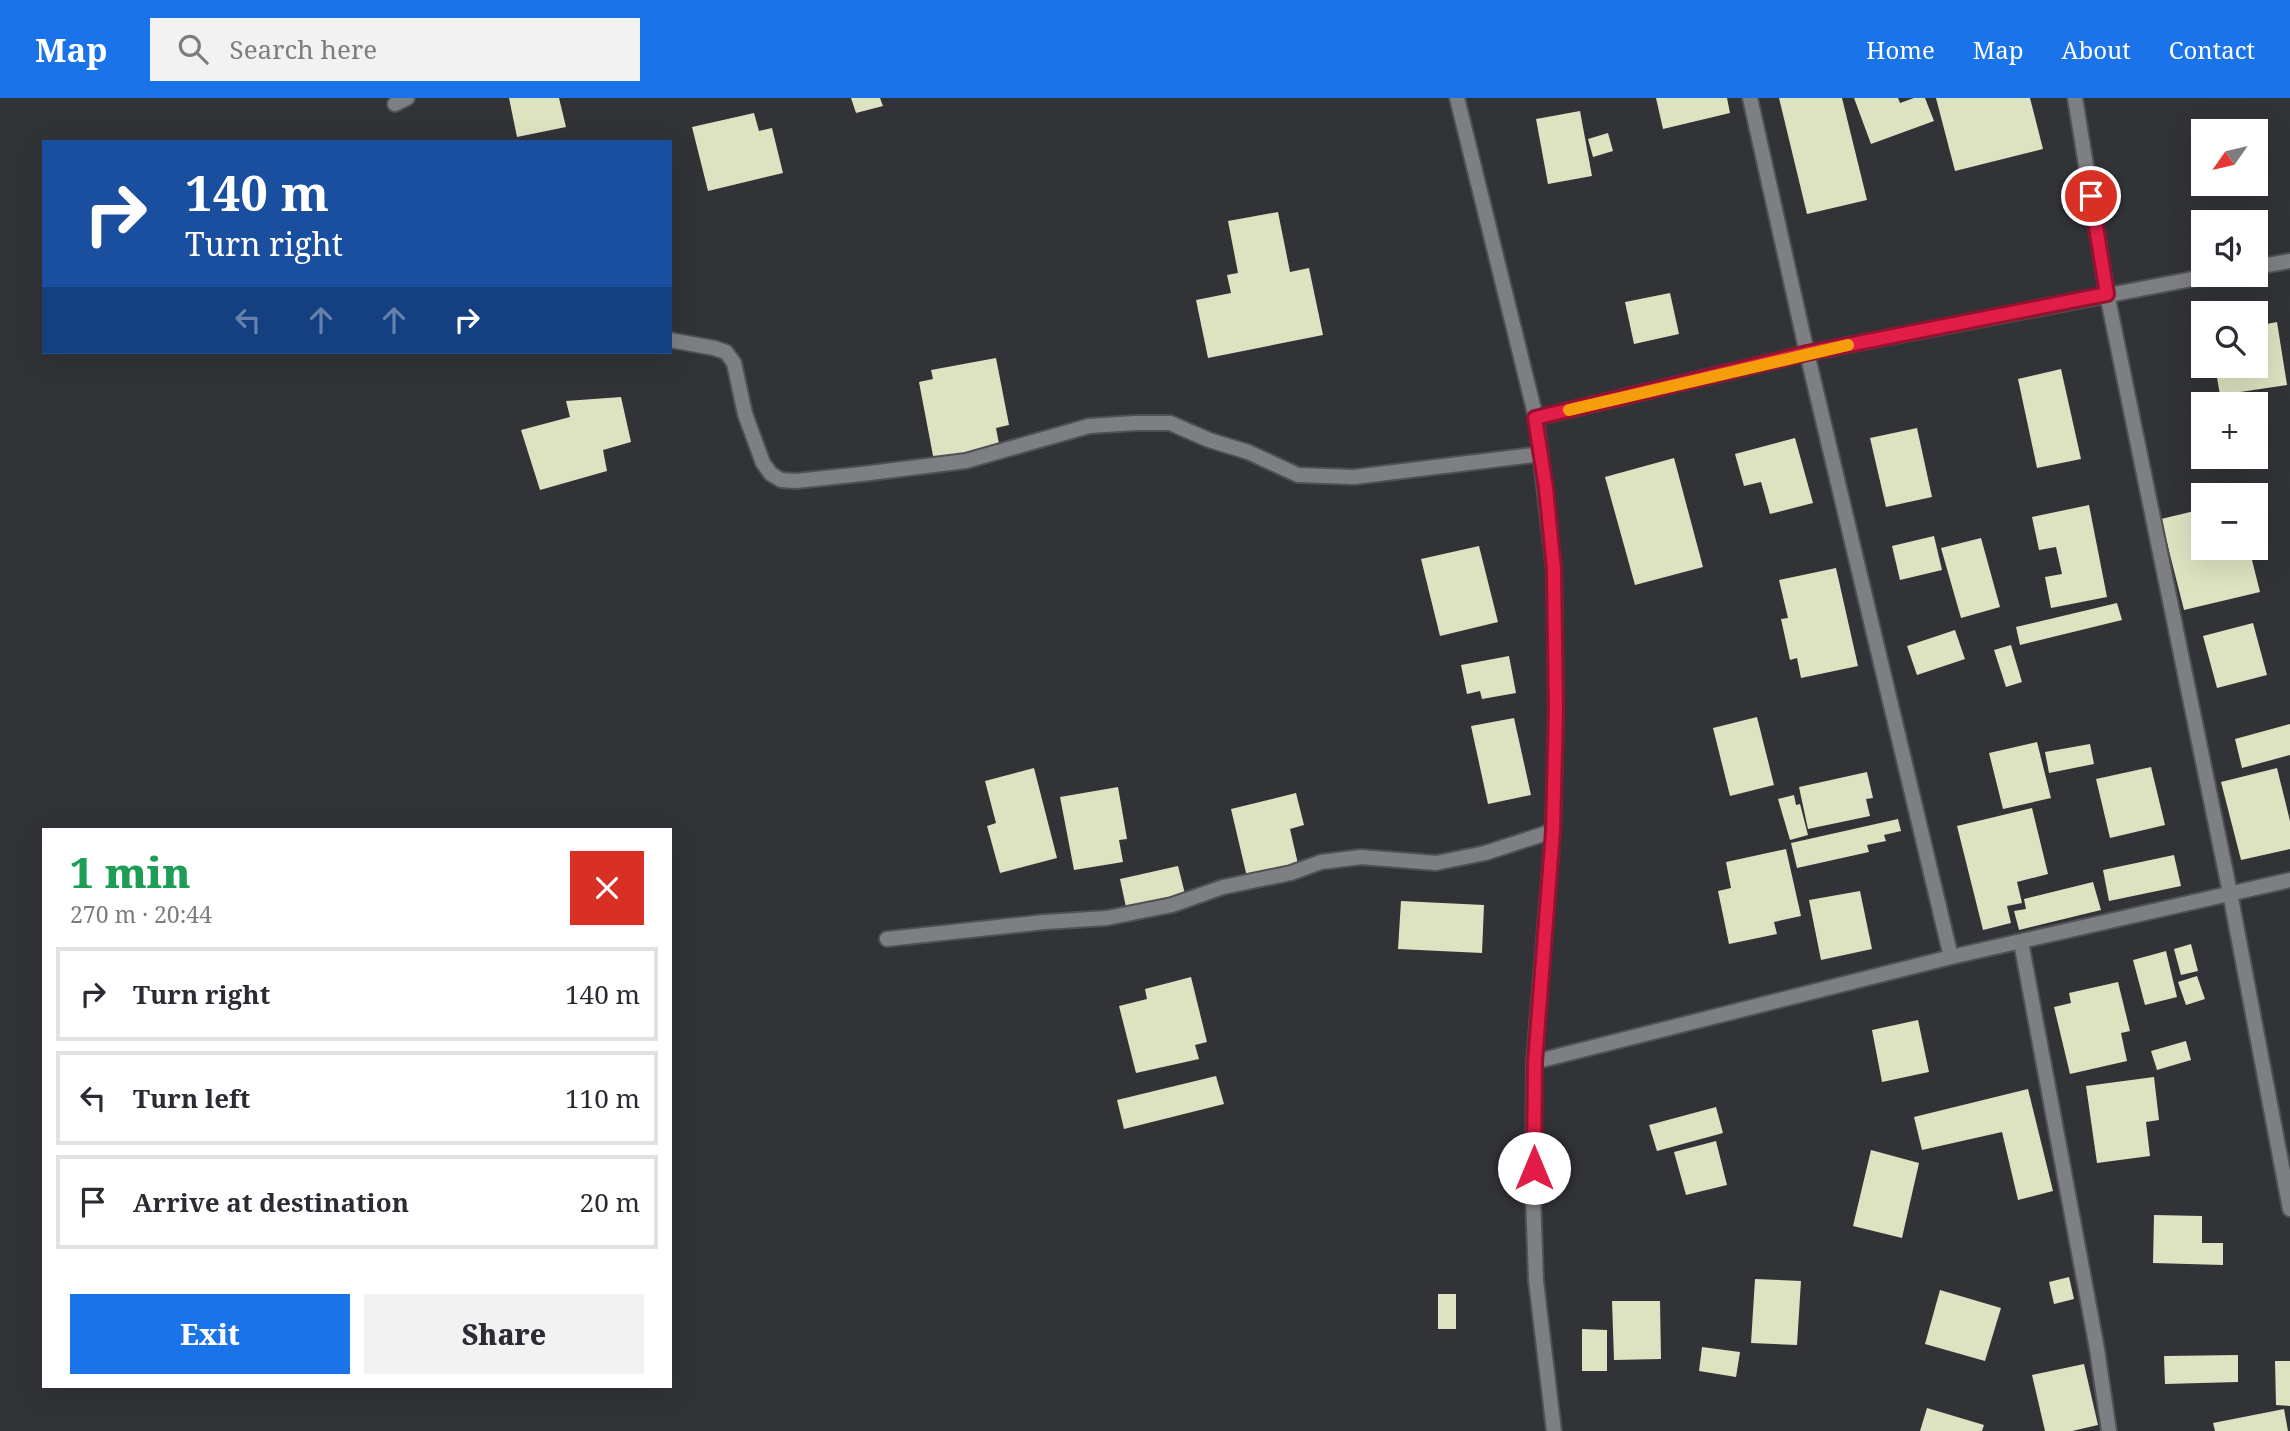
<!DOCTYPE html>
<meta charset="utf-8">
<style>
:root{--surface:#fff;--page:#f2f2f3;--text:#2b2b33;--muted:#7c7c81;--line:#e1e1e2;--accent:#1a73e8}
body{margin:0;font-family:"Noto Serif",serif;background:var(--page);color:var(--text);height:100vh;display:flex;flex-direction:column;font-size:26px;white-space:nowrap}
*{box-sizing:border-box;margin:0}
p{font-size:23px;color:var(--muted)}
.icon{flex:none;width:38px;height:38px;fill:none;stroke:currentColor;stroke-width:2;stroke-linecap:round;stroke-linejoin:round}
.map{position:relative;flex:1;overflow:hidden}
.drawer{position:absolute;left:42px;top:730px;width:630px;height:560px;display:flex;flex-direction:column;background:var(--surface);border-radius:0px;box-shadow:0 7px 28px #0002}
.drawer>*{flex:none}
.hud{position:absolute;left:42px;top:42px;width:630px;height:214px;border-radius:0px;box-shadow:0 7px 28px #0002;background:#1a4fa0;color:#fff;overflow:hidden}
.needle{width:46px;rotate:236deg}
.fabs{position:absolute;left:2191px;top:21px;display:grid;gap:14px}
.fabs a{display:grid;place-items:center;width:77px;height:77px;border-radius:0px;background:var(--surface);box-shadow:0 7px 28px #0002;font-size:35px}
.pin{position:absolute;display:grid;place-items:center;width:60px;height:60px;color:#fff;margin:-30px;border:4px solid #fff;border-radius:50%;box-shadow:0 2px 7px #0007}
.me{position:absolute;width:77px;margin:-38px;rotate:0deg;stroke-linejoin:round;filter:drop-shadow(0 0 5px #0008)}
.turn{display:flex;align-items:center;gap:24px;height:147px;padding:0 28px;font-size:32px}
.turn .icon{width:91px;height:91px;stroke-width:2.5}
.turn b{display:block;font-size:49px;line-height:60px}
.lanes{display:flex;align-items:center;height:66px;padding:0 28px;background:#0003;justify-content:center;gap:35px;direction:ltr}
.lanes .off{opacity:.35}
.round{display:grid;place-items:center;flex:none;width:74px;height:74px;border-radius:0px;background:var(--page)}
.overview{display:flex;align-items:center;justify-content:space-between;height:119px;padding:0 28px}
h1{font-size:42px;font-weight:800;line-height:52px;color:#1e9e55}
.cta{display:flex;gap:14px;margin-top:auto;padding:14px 28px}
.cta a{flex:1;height:80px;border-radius:0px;background:var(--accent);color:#fff;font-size:28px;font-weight:800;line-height:80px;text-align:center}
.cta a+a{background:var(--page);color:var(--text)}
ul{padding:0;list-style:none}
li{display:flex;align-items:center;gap:21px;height:94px;margin:0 14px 10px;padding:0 14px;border:4px solid var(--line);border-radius:0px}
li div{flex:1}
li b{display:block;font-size:26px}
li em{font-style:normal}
header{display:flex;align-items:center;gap:42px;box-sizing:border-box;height:98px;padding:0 35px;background:var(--accent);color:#fff}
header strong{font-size:33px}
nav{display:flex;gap:38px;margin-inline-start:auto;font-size:24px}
.search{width:490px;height:63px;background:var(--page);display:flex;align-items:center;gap:18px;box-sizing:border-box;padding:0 24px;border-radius:0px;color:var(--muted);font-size:26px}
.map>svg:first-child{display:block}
.building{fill:#dde3c1}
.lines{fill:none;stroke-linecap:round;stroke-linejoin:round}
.minor-casing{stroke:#4f5154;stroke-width:18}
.minor{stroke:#7d7f83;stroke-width:14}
.route-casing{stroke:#92132f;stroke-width:18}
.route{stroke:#e11d48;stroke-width:12}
.slow{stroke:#f59e0b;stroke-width:12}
</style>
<header>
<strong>Map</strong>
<div class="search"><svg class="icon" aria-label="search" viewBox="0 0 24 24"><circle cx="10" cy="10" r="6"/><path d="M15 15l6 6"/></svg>Search here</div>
<nav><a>Home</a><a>Map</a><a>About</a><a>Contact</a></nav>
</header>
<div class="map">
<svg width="2290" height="1333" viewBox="0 0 2290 1333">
<rect width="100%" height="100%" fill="#313337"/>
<!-- building -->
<g class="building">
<polygon points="509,0 559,0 566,29 517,39"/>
<polygon points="851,0 880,0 883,8 856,15"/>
<polygon points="1656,0 1727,0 1730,15 1663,31"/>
<polygon points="1779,0 1842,0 1867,102 1807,116"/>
<polygon points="1854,0 1898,0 1900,5 1914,0 1925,0 1934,23 1871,46"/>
<polygon points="1936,0 2030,0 2043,51 1955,73"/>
<polygon points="1580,13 1592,78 1548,86 1536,21"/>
<polygon points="754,15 759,33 772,30 783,75 708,93 692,29"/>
<polygon points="1608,35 1613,53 1593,59 1588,41"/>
<polygon points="1278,114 1290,174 1309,170 1323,237 1208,260 1196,202 1231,195 1227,177 1238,175 1228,123"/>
<polygon points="1670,195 1679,236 1634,246 1625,204"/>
<polygon points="2277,224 2287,287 2220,297 2215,268 2256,268 2256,228"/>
<polygon points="996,260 1009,327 996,330 1000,351 934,363 919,284 933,281 931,272"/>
<polygon points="2061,271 2081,361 2037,370 2018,281"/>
<polygon points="621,299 631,344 603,352 607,373 540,392 521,332 570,319 566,303"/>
<polygon points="1917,330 1932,399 1886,409 1870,340"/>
<polygon points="1795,340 1813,405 1770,416 1761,384 1744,388 1735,356"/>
<polygon points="1674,360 1703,469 1635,487 1605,379"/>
<polygon points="2089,407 2107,499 2051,510 2045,479 2062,476 2056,449 2039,452 2032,419"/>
<polygon points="2203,411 2203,450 2249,450 2260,494 2184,512 2161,421"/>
<polygon points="1934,438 1942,472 1900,482 1892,448"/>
<polygon points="1981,440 2000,509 1961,520 1941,450"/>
<polygon points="1479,448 1498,524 1440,538 1421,461"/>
<polygon points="1836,470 1858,568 1801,580 1797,560 1790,562 1781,521 1788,520 1779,482"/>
<polygon points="2117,505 2122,522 2020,547 2016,529"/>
<polygon points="2253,525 2267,577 2217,590 2203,538"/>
<polygon points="1955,532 1965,561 1917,577 1907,548"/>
<polygon points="2011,547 2022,584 2006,589 1994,552"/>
<polygon points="1509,558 1516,595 1482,601 1480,593 1467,596 1461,567"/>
<polygon points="1757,619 1774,687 1730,698 1713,630"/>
<polygon points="1514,620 1531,697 1488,706 1471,628"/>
<polygon points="2290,626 2290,657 2242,670 2235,641"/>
<polygon points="2037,644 2051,700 2003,711 1989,655"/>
<polygon points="2090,646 2094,666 2049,675 2045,654"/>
<polygon points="2151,669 2165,727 2110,740 2096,681"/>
<polygon points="1034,670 1057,760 1000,775 987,728 996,725 985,683"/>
<polygon points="2277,670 2290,723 2290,751 2241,762 2221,684"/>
<polygon points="1867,674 1873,700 1866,701 1870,718 1808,731 1799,689"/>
<polygon points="1118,689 1127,741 1119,742 1123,764 1074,772 1060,699"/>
<polygon points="1296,695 1304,727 1290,731 1298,766 1247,779 1231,711"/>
<polygon points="1794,697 1796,707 1800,706 1808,737 1790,742 1778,701"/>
<polygon points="2032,710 2048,776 2017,784 2022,805 2007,808 2011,825 1983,832 1957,728"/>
<polygon points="1898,721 1901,733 1884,737 1886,743 1867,747 1869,754 1797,770 1791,745"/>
<polygon points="1786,751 1801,818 1774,824 1777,836 1729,846 1718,793 1731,790 1726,764"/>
<polygon points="2174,757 2181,788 2109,803 2103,772"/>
<polygon points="1178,768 1186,800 1127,814 1120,781"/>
<polygon points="2093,784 2101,812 2019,832 2014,813 2026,811 2024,801"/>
<polygon points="1860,793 1872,851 1821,862 1809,802"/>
<polygon points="1401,803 1484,807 1482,855 1398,851"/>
<polygon points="2191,846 2198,873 2181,877 2174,851"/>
<polygon points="2166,853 2177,899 2145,907 2133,862"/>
<polygon points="2197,878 2205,901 2186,907 2178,884"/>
<polygon points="1191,879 1207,944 1195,947 1199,961 1136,975 1119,908 1147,901 1145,891"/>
<polygon points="2118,884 2130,933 2121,935 2127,963 2070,976 2054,909 2071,905 2069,895"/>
<polygon points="1918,922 1929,974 1882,984 1872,932"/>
<polygon points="2186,943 2191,962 2157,972 2151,953"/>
<polygon points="1216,978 1224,1006 1124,1031 1117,1002"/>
<polygon points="2154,979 2159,1022 2146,1024 2150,1058 2097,1065 2086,988"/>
<polygon points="2028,991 2053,1093 2018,1102 2002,1034 1922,1052 1914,1019"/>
<polygon points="1716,1009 1723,1035 1657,1053 1649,1027"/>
<polygon points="1716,1043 1727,1087 1686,1097 1674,1054"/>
<polygon points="1871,1052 1919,1065 1902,1140 1853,1128"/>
<polygon points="2154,1117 2202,1118 2202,1145 2223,1145 2223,1167 2153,1165"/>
<polygon points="2069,1179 2074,1201 2054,1206 2049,1184"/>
<polygon points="1755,1181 1801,1183 1797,1247 1751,1245"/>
<polygon points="1940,1192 2001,1210 1985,1263 1925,1246"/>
<rect x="1438" y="1196" width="18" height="35"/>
<polygon points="1612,1203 1660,1203 1661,1261 1614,1262"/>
<polygon points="1582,1231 1607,1232 1607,1273 1582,1273"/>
<polygon points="1702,1249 1740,1254 1736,1279 1699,1273"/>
<polygon points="2238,1257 2238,1284 2165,1286 2164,1258"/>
<polygon points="2275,1263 2290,1263 2290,1308 2276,1307"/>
<polygon points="2084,1266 2098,1327 2072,1333 2045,1333 2032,1277"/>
<polygon points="1927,1310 1984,1327 1982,1333 1920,1333"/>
<polygon points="2284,1311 2288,1333 2215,1333 2213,1325"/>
</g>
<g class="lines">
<defs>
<g id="minor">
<polyline points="1457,0 1536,320 1554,471 1556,613 1553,733 1534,964 1533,1097 1536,1183 1554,1333"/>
<polyline points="1750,0 1807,255 1951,859"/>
<polyline points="2075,0 2107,196 2230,795 2290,1111"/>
<polyline points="395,6 407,0"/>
<polyline points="2256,169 2290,163"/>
<polyline points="670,242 714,250 726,254 734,265 745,316 763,365 771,376 781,382 796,383 862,376 966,363 1089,328 1136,325 1170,325 1209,342 1248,354 1298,377 1354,379 1541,356"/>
<polyline points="1536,320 1807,255 2213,177"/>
<polyline points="887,841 1045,824 1107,820 1172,807 1223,789 1291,775 1321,764 1361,759 1436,765 1485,755 1553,733"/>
<polyline points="2021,844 2097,1251 2109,1333"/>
<polyline points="1534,964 1951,859 2290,782"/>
</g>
</defs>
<!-- minor casing -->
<use href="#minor" class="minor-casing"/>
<!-- minor -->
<use href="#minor" class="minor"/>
</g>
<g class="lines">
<defs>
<polyline id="route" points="1534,1070 1535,964 1553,733 1556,613 1554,471 1546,390 1535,320 1807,255 2107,196 2091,98"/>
</defs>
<!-- route casing -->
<use href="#route" class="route-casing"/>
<!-- route -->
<use href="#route" class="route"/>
<!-- slow -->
<polyline class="slow" points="1569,312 1848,247"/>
</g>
</svg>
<div class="fabs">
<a><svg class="needle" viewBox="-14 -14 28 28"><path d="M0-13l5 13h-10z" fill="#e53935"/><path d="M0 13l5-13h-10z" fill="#7c7c81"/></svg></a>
<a><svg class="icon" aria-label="sound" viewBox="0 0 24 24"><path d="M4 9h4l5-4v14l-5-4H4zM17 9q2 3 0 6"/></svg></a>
<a><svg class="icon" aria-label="search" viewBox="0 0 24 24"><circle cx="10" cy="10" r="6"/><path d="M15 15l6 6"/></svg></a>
<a>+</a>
<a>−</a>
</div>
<div class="pin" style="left:2091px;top:98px;background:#d93025"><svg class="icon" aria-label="arrive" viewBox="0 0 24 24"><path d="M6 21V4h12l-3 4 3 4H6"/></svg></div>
<svg class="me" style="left:1534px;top:1070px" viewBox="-20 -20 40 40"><circle r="19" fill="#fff"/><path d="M0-13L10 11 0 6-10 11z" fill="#e11d48"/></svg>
<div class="hud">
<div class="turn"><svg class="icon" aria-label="right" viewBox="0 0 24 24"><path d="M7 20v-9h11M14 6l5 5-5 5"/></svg><div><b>140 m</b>Turn right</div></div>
<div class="lanes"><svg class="icon off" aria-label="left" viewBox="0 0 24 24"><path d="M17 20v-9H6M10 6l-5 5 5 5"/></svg><svg class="icon off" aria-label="ahead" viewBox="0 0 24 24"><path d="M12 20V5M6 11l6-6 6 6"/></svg><svg class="icon off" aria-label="ahead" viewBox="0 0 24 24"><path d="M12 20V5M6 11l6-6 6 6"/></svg><svg class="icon" aria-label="right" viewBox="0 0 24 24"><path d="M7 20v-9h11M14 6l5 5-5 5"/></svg></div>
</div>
<section class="drawer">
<div class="overview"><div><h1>1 min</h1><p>270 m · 20:44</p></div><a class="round" style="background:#d93025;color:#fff"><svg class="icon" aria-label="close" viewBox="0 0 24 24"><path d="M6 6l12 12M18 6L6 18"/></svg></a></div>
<ul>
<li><svg class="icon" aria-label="right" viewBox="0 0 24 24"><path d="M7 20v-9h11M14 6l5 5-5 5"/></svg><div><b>Turn right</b></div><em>140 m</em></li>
<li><svg class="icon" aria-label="left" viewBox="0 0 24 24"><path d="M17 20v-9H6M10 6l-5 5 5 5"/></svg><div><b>Turn left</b></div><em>110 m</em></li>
<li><svg class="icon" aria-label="arrive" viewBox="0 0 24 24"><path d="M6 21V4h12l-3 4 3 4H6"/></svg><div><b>Arrive at destination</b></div><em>20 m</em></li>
</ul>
<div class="cta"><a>Exit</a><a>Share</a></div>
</section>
</div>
